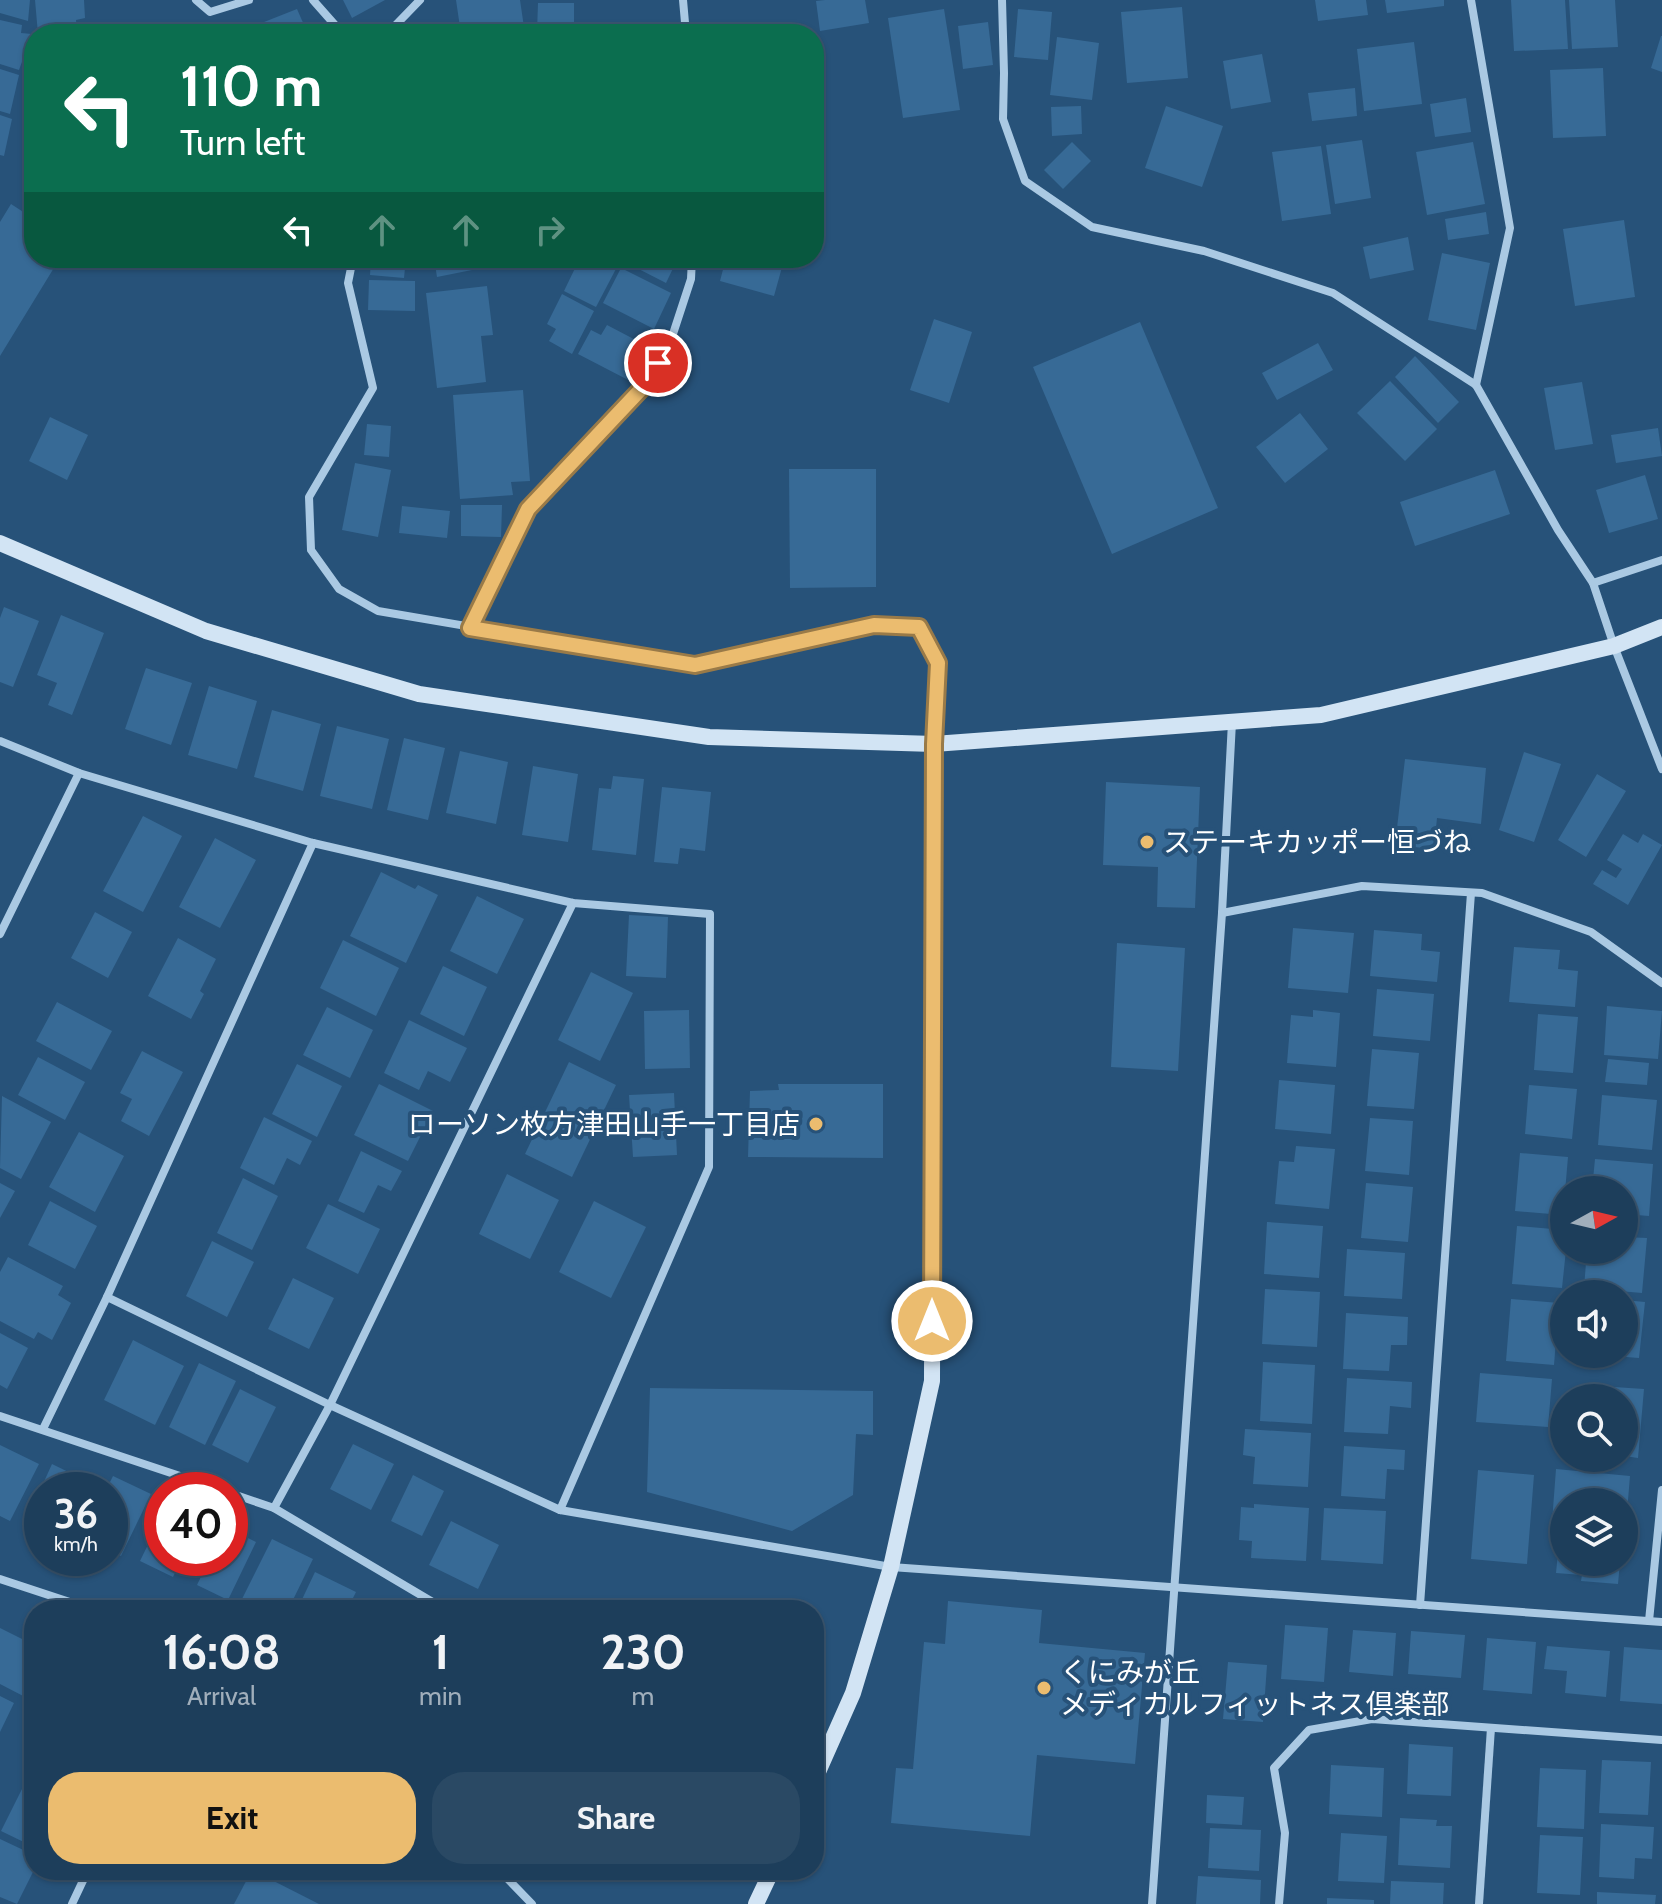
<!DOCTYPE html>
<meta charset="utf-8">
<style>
:root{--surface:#1d3e5b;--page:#2a4964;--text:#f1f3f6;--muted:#a0aebb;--line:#3b5771;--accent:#ebbc6f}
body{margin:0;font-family:Cabin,"Noto Sans JP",sans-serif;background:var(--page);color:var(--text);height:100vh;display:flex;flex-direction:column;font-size:30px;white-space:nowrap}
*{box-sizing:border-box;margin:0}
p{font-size:26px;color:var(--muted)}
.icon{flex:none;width:44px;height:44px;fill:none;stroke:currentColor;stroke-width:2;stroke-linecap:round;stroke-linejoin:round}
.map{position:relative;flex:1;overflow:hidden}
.panel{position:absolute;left:24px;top:1600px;width:800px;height:280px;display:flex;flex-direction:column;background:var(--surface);border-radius:32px;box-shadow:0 2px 6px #0004,0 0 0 2px var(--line)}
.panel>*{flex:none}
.hud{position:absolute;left:24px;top:24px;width:800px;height:244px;border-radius:32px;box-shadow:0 2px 6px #0004,0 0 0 2px var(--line);background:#0b6e4f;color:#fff;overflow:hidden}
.needle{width:52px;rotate:82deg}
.buttons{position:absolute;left:1550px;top:1176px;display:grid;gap:16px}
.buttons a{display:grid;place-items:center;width:88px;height:88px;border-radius:50%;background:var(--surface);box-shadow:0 2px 6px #0004,0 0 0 2px var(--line);font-size:40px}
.speed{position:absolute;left:24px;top:1472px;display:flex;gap:16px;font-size:40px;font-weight:700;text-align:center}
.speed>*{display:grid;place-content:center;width:104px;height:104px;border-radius:50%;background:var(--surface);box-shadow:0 2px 6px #0004,0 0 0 2px var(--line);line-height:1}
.speed small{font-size:20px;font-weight:400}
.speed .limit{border:12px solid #d22;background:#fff;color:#111}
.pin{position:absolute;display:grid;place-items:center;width:68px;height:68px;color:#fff;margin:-34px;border:4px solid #fff;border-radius:50%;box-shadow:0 2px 8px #0007}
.me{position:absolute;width:88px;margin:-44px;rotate:0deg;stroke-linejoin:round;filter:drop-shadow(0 0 6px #0008)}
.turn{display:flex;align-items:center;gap:28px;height:168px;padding:0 24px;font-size:36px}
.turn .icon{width:104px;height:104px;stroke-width:2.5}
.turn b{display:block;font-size:56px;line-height:68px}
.lanes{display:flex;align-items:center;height:76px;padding:0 24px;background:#0003;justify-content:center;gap:40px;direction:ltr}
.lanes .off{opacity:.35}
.eta{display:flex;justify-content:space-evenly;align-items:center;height:136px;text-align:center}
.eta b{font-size:48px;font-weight:800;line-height:56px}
.button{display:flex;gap:16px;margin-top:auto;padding:16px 24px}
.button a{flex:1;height:92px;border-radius:32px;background:var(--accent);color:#111;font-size:32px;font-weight:800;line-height:92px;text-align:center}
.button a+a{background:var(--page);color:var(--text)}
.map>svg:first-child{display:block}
.building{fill:#376a96}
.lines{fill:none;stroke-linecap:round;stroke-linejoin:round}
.street{stroke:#aac9e3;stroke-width:8}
.secondary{stroke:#d2e4f4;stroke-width:16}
.route-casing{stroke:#997a48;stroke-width:20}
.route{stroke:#ebbc6f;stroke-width:14}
.poi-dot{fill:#ebbc6f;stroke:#275279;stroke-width:3}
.labels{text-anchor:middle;stroke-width:8;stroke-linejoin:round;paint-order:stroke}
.poi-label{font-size:28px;fill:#fff;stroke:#275279;text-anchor:start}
</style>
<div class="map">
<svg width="1662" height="1904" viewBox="0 0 1662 1904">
<rect width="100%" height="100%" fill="#275279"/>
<!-- building -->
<g class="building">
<polygon points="0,0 30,0 28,21 0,13"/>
<polygon points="35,0 84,0 85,18 76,20 77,34 38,34"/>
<polygon points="343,0 385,0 352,18"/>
<polygon points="456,0 520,0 525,34 461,34"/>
<polygon points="825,0 865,0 869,23 820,31 816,1"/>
<polygon points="1315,0 1366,0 1368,15 1318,21"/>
<polygon points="1385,0 1444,0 1444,6 1387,13"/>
<polygon points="1511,0 1565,0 1568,49 1514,51"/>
<polygon points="1569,0 1615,0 1618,47 1572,49"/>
<polygon points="538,3 574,3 574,33 537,32"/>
<polygon points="1182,7 1188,78 1127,83 1121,12"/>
<polygon points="297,9 308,34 263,34 259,24"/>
<polygon points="944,9 960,110 903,118 888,18"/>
<polygon points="1018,9 1052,12 1048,60 1014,57"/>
<polygon points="0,20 22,25 21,33 32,34 19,70 0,64"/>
<polygon points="988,22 993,65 963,69 958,26"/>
<polygon points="1661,36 1662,36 1662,72 1651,68"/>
<polygon points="1057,37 1099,43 1092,100 1050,95"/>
<polygon points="1414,42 1422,104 1364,111 1357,49"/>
<polygon points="1262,54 1271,102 1231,109 1223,61"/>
<polygon points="1603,68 1606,136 1553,138 1550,70"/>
<polygon points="0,69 19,75 10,114 0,111"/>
<polygon points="1355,88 1357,116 1312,121 1308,93"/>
<polygon points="1466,98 1471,132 1435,137 1430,104"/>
<polygon points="1081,106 1082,134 1052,136 1051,107"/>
<polygon points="1166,106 1223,126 1202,187 1145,168"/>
<polygon points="0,115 12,119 4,156 0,155"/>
<polygon points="1362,140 1371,198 1335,204 1326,145"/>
<polygon points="1072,142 1091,161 1063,189 1044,170"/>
<polygon points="1473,142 1485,204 1427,215 1416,152"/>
<polygon points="1321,146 1331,214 1282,221 1272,152"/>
<polygon points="11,204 34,219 34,258 60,258 0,356 0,222"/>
<polygon points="1486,212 1489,234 1448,240 1445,219"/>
<polygon points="1624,220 1635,297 1575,306 1563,229"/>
<polygon points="1408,237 1414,270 1370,279 1363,247"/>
<polygon points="1442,253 1490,263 1476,330 1428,320"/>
<polygon points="371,258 406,258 404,278 370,275"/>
<polygon points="434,258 470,258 472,270 437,277"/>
<polygon points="486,258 562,258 562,266 487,270"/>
<polygon points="580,258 603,258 618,265 596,307 564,291"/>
<polygon points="627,258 678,258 666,283 625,262"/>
<polygon points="726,258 793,258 792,262 784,260 774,296 720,281"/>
<polygon points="621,268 671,293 654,329 603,303"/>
<polygon points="369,280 415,281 415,311 368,310"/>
<polygon points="487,286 493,335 481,336 486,382 437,388 426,293"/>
<polygon points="562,294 594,311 572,354 549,341 556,329 547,324"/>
<polygon points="934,319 972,332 949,403 910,390"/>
<polygon points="1140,322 1218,508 1112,554 1033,367"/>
<polygon points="607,325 649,347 632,382 578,354 591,330 601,335"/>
<polygon points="1318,343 1333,370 1277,400 1262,373"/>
<polygon points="1415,356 1459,402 1438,423 1395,377"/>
<polygon points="1390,381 1437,429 1405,461 1357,413"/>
<polygon points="1582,382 1593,444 1555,450 1544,388"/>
<polygon points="523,390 530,481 511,482 513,495 460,499 453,395"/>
<polygon points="1300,413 1328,449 1285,483 1256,447"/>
<polygon points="50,417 88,435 67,480 29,461"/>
<polygon points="367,424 391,426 389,457 364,455"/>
<polygon points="1658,428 1662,456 1616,463 1611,435"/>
<polygon points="355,463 391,470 378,537 342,530"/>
<polygon points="789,469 876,469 876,587 790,588"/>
<polygon points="1495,470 1510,514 1415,546 1400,502"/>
<polygon points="1645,475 1658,519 1609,533 1596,490"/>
<polygon points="461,505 502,505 501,537 461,536"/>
<polygon points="402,506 450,511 447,538 399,533"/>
<polygon points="4,607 39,621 13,687 0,682 0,618"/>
<polygon points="61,615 104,633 72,715 48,705 57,683 37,675"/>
<polygon points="146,668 192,683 171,745 125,729"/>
<polygon points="209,686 257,701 237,769 188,755"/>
<polygon points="272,710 321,724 303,791 254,777"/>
<polygon points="337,726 389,739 372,809 320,796"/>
<polygon points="404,738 445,748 428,820 387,810"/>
<polygon points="460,751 508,762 496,824 446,813"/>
<polygon points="1524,752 1561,764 1534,842 1499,830"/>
<polygon points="1405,759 1486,768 1481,824 1437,818 1434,849 1395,845"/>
<polygon points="533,766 578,774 568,842 522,835"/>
<polygon points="1597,774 1626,791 1586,857 1558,840"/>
<polygon points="613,776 644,779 636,855 592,850 599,788 611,789"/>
<polygon points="1106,782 1200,787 1195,908 1157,907 1158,867 1103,865"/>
<polygon points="662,787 711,792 705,851 680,848 678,864 654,862"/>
<polygon points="143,816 182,836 143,912 103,891"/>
<polygon points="1623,834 1638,843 1643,834 1662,845 1628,905 1593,884 1602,870 1616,878 1622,869 1607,860"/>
<polygon points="215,838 256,860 220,928 179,907"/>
<polygon points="381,872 415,889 418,885 438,895 406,963 350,936"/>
<polygon points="477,896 524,919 497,974 450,951"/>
<polygon points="95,912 132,932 108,978 71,958"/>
<polygon points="629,915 668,917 666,978 626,976"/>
<polygon points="1293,928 1354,933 1348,993 1288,988"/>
<polygon points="1374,930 1422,934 1421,950 1440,952 1437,982 1370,976"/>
<polygon points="178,938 216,959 200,991 204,994 191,1019 148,996"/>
<polygon points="343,940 399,968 376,1016 320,988"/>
<polygon points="1117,943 1185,948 1178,1071 1111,1067"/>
<polygon points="1514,947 1560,950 1558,969 1578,971 1575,1007 1509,1002"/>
<polygon points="443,966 487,987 464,1036 420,1014"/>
<polygon points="591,972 633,993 600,1061 558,1040"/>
<polygon points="1377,989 1434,994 1430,1041 1373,1036"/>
<polygon points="57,1002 112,1031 91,1070 36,1041"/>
<polygon points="1607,1006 1662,1011 1658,1059 1604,1055"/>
<polygon points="327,1007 373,1030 350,1078 303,1055"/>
<polygon points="689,1010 690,1068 645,1069 644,1011"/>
<polygon points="1313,1010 1340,1013 1336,1067 1287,1063 1291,1015 1313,1017"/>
<polygon points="1538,1014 1578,1017 1573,1073 1534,1070"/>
<polygon points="409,1020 467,1048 450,1082 428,1071 419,1090 384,1073"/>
<polygon points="1372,1049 1419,1053 1414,1109 1367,1106"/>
<polygon points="142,1051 183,1072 149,1136 121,1121 132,1099 120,1093"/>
<polygon points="38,1057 85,1082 65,1120 18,1095"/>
<polygon points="1608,1059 1649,1063 1647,1085 1605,1082"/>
<polygon points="569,1062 616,1085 572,1177 525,1154"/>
<polygon points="297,1064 342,1086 317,1137 272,1114"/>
<polygon points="1279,1080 1335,1085 1331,1134 1275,1129"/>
<polygon points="379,1084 433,1111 408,1161 354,1135"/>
<polygon points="778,1084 883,1084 883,1158 748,1157 750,1091 779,1090"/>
<polygon points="1529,1085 1577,1089 1572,1139 1525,1134"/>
<polygon points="674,1093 677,1155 633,1157 629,1095"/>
<polygon points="1602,1095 1657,1100 1652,1150 1598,1145"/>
<polygon points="2,1096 51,1122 21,1179 0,1168"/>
<polygon points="264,1117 312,1141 300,1165 287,1158 274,1185 240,1168"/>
<polygon points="1370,1118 1413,1121 1409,1175 1365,1171"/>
<polygon points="79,1132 124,1156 95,1212 49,1187"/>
<polygon points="1296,1146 1335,1149 1329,1209 1275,1204 1279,1161 1294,1162"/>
<polygon points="361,1151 402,1171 391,1191 378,1185 364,1213 338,1201"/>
<polygon points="1520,1153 1568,1157 1563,1215 1515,1211"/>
<polygon points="1595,1159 1653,1164 1649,1216 1624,1214 1624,1190 1592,1190"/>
<polygon points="507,1174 559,1200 530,1259 479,1234"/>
<polygon points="243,1178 278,1196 252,1250 217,1233"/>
<polygon points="0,1183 15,1191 0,1218"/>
<polygon points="1366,1183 1413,1187 1408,1242 1361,1238"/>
<polygon points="50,1201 97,1226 75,1269 28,1245"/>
<polygon points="594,1201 646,1227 611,1298 559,1272"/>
<polygon points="328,1204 380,1229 358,1274 306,1248"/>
<polygon points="1267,1222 1323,1226 1319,1278 1264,1274"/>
<polygon points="1517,1226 1564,1230 1566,1250 1562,1288 1512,1284"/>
<polygon points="1624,1237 1647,1238 1642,1293 1584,1288 1587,1250 1624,1250"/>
<polygon points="212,1241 254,1262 227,1317 186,1296"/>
<polygon points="1347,1249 1405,1253 1402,1299 1344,1296"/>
<polygon points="8,1257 63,1286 58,1295 71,1303 52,1340 38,1332 34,1339 0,1321 0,1272"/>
<polygon points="293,1278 334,1298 309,1349 268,1329"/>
<polygon points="1265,1289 1320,1292 1317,1347 1262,1344"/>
<polygon points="1511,1299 1559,1303 1554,1365 1506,1361"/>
<polygon points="1624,1300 1645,1302 1639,1358 1613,1356 1613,1354 1624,1354"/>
<polygon points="1346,1313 1408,1317 1407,1345 1391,1345 1389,1371 1343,1369"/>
<polygon points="0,1333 28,1348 7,1389 0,1385"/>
<polygon points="133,1340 184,1366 155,1425 104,1400"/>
<polygon points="1263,1362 1315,1365 1312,1424 1260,1421"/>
<polygon points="199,1363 236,1381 205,1445 169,1427"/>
<polygon points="1480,1373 1552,1379 1548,1427 1476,1422"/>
<polygon points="1347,1378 1412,1382 1411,1408 1390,1406 1388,1434 1344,1432"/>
<polygon points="1584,1385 1644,1389 1638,1458 1624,1456 1624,1398 1583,1398"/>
<polygon points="650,1388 873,1391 873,1435 856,1434 853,1495 792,1531 647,1492"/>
<polygon points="240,1389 276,1407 248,1463 212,1445"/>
<polygon points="1245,1429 1311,1433 1308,1487 1253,1484 1255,1457 1243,1455"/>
<polygon points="353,1444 394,1464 371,1510 330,1489"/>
<polygon points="0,1445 39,1464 10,1521 0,1516"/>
<polygon points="1344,1446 1405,1450 1404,1470 1387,1469 1385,1499 1341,1496"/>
<polygon points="52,1464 91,1483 88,1490 42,1490 42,1526 27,1519"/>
<polygon points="1556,1469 1630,1476 1626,1524 1624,1524 1624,1502 1564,1502 1564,1523 1552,1522"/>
<polygon points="1478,1470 1534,1475 1527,1564 1471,1559"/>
<polygon points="413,1475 444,1491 422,1536 391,1521"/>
<polygon points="113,1476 151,1494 121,1556 110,1551 110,1490 106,1490"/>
<polygon points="1254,1504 1309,1508 1306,1561 1251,1558 1252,1541 1239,1540 1241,1507 1254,1508"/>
<polygon points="1324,1508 1386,1511 1383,1564 1321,1560"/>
<polygon points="162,1516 162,1558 182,1558 173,1577 140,1561"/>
<polygon points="451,1521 499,1545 478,1589 429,1565"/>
<polygon points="230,1529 256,1542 228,1600 197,1585 210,1558 230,1558"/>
<polygon points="1560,1532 1564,1532 1564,1562 1620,1562 1618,1584 1581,1581 1582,1575 1556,1573"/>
<polygon points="272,1539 313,1559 288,1610 244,1610 238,1607"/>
<polygon points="315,1572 356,1592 347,1610 297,1610"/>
<polygon points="948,1601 1042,1610 1039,1643 1145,1653 1135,1764 1037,1755 1030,1836 891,1823 896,1768 913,1769 924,1642 945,1644"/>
<polygon points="1285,1625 1328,1628 1324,1682 1281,1679"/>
<polygon points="0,1628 34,1645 34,1684 27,1698 0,1684"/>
<polygon points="1353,1630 1396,1633 1393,1676 1349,1672"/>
<polygon points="1411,1631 1465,1635 1461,1678 1408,1674"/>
<polygon points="1487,1638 1536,1642 1532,1694 1483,1690"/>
<polygon points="1547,1646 1610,1651 1606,1697 1565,1693 1567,1671 1544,1669"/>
<polygon points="1624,1647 1662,1650 1662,1704 1620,1701"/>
<polygon points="1228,1662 1267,1665 1263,1722 1223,1719"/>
<polygon points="0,1696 14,1703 0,1732"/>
<polygon points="1409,1744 1453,1747 1451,1796 1407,1794"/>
<polygon points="1602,1760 1651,1762 1648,1815 1599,1813"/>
<polygon points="1331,1765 1384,1768 1382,1817 1329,1814"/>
<polygon points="1540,1768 1586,1770 1584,1829 1537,1827"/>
<polygon points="26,1781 34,1785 34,1847 1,1831"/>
<polygon points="1207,1795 1244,1797 1242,1825 1206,1823"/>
<polygon points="1400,1818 1437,1820 1436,1826 1452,1826 1450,1868 1398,1865"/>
<polygon points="1601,1824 1654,1827 1652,1859 1635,1858 1634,1879 1599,1877"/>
<polygon points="1210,1828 1261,1830 1259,1871 1208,1868"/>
<polygon points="1341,1833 1387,1836 1384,1883 1338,1881"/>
<polygon points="1540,1835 1583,1837 1580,1895 1537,1893"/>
<polygon points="0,1839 34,1855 34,1870 17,1904 0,1897"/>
<polygon points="252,1870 319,1904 234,1904"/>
<polygon points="1198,1876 1261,1880 1260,1904 1196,1904"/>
<polygon points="1391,1881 1444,1883 1443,1904 1390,1904"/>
<polygon points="1597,1892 1656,1895 1655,1904 1597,1904"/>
<polygon points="1327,1898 1374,1900 1374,1904 1327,1904"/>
</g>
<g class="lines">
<!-- street -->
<g class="street">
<polyline points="196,0 210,12 249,0"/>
<polyline points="313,0 343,34"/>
<polyline points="683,0 686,34"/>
<polyline points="1002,0 1004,73 1003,119 1025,181 1092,227 1204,251 1333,293 1476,385 1558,530 1593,583 1614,646 1662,769"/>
<polyline points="1471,0 1510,228 1476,385"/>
<polyline points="387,34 420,0"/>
<polyline points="353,258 348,283 373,388 309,497 311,550 339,589 378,611 695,665 874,625 919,627 938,663 934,744"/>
<polyline points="1593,583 1662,560"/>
<polyline points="470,628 528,509 644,386 671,340 691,279 692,258"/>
<polyline points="0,741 79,773 313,843 573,903 710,914 709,1167 560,1510"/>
<polyline points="313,843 107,1297 330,1405 560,1510 891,1567 1662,1622"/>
<polyline points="1222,913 1362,886 1482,893 1591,932 1662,983"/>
<polyline points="0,934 79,773"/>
<polyline points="0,1416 222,1490"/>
<polyline points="43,1429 107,1297"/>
<polyline points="230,1493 274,1508 446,1610"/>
<polyline points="274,1508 330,1405 573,903"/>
<polyline points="0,1579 94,1610"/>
<polyline points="1420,1605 1471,893"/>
<polyline points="1649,1621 1662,1490"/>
<polyline points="499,1870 532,1904"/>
<polyline points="72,1904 88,1870"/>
<polyline points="1152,1904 1222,913 1232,722"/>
<polyline points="1279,1904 1285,1833 1274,1768 1309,1730 1372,1719 1662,1740"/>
<polyline points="1479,1904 1491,1728"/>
</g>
<!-- secondary -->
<g class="secondary">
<polyline points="0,543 206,631 419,694 709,737 934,744 1321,715 1614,646 1662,627"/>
<polyline points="814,1781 853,1693 891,1567 932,1381 934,744"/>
<polyline points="756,1904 772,1870"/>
</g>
</g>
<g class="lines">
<defs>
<polyline id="route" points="658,363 644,386 528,509 470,628 695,665 874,625 919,627 938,663 934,744 932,1321"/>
</defs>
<!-- route casing -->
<use href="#route" class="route-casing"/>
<!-- route -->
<use href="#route" class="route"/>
</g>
<!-- markers -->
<g class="poi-dot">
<circle cx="1147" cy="842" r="8"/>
<circle cx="816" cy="1124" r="8"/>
<circle cx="1044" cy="1688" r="8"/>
</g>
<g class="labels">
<!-- poi labels -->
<g class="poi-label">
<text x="1163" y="852">ステーキカッポー恒づね</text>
<text x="800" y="1134" text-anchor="end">ローソン枚方津田山手一丁目店</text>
<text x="1060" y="1682">くにみが丘<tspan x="1060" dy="32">メディカルフィットネス倶楽部</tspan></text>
</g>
</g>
</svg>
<div class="buttons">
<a><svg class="needle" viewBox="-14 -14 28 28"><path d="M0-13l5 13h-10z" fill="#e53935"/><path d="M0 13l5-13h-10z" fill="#a0aebb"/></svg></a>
<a><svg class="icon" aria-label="sound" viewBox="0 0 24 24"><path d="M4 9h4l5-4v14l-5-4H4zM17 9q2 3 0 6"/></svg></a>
<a><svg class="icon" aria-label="search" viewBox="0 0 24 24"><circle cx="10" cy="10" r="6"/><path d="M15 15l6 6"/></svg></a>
<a><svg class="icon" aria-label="layers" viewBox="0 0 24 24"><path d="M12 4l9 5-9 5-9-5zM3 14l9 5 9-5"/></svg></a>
</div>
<div class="speed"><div>36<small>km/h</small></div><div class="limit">40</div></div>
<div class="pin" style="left:658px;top:363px;background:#d93025"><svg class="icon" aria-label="arrive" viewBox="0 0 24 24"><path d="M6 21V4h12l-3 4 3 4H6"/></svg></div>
<svg class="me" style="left:932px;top:1321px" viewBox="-20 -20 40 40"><circle r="17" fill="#ebbc6f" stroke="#fff" stroke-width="3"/><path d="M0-11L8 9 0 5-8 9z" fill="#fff"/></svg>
<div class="hud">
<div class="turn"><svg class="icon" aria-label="left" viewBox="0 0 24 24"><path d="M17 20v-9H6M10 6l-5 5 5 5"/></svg><div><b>110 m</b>Turn left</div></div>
<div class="lanes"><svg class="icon" aria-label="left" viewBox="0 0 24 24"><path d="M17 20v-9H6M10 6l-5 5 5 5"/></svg><svg class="icon off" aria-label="ahead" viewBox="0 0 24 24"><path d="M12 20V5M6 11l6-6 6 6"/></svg><svg class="icon off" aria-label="ahead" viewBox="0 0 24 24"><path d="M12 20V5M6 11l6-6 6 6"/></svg><svg class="icon off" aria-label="right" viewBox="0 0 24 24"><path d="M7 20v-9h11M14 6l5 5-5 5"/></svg></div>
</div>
<section class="panel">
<div class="eta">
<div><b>16:08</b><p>Arrival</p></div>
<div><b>1</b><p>min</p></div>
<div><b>230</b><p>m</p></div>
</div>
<div class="button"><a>Exit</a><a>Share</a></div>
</section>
</div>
